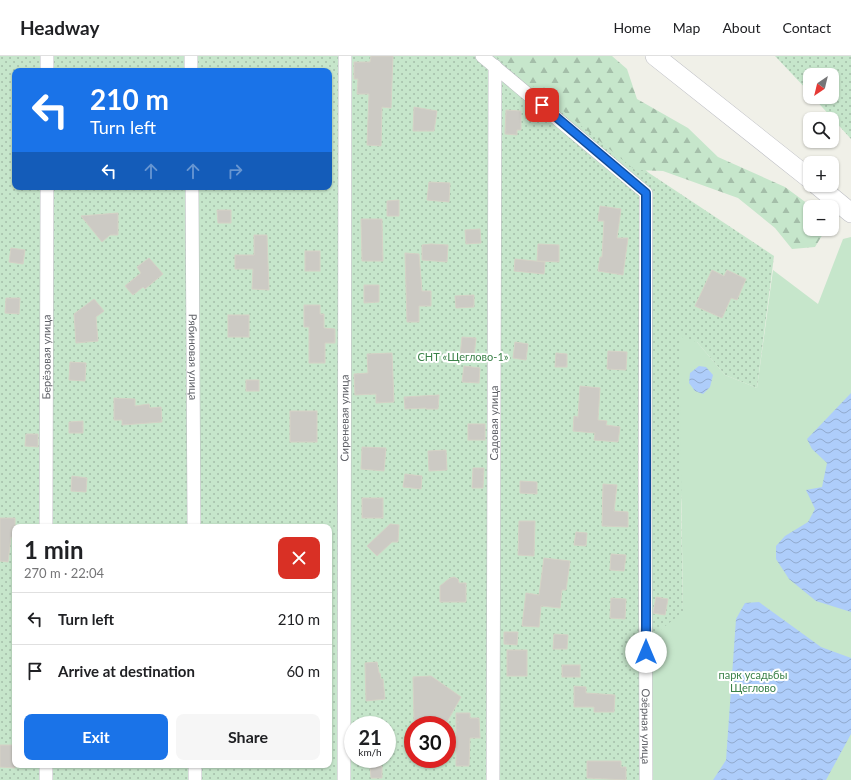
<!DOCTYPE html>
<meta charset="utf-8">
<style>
:root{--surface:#fff;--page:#f6f6f6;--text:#202124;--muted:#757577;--line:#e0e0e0;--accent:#1a73e8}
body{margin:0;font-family:Lato,sans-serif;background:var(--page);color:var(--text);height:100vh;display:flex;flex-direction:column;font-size:15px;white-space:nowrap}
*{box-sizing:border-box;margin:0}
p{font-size:13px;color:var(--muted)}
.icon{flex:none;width:22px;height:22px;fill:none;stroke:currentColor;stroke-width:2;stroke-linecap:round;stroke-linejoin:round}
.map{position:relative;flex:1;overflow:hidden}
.sheet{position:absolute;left:12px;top:468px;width:320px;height:244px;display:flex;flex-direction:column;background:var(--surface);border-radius:8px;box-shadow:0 1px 3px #0004}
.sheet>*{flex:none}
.banner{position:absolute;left:12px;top:12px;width:320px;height:122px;border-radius:8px;box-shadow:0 1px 3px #0004;background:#1a73e8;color:#fff;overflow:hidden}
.needle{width:26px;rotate:215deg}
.tools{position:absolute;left:803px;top:12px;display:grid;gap:8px}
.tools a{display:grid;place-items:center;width:36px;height:36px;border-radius:8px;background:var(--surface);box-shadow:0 1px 3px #0004;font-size:20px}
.speed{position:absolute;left:344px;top:660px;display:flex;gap:8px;font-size:20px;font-weight:700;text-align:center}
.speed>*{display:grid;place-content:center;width:52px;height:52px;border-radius:50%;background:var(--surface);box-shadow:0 1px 3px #0004;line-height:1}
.speed small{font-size:10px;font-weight:400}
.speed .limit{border:6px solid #d22;background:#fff;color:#111}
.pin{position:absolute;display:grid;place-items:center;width:34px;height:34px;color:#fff;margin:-17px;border-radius:8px;box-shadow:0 2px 6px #0006}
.me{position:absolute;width:44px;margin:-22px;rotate:0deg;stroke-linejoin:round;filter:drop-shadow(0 0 3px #0008)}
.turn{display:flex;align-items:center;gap:14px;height:84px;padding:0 12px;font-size:18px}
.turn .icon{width:52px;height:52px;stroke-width:2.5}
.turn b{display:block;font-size:28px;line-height:34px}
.lanes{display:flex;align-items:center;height:38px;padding:0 12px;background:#0003;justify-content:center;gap:20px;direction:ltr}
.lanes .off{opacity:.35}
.round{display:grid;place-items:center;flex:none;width:42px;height:42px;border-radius:8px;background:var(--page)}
.headline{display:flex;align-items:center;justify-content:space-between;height:68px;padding:0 12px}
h1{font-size:24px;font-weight:700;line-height:30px}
.cta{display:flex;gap:8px;margin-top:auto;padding:8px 12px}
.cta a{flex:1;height:46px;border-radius:8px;background:var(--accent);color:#fff;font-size:16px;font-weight:700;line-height:46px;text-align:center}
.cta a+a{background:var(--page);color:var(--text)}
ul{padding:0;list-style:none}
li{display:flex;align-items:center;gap:12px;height:52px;padding:0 12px;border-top:1px solid var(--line)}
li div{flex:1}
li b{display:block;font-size:15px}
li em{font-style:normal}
header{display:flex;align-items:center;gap:24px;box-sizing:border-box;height:56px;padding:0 20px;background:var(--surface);border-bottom:1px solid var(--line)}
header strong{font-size:19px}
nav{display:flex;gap:22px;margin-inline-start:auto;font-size:14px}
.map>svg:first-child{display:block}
.grass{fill:url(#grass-dots);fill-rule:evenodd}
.forest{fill:url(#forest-firs)}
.park{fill:#c6e6cb}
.water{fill:url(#water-waves)}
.building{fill:#cccac4;stroke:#d5d2c6}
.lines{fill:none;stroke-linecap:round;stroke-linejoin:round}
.minor-casing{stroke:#babbc0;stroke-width:14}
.secondary-casing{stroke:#bbbcc2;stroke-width:20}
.minor{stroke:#fff;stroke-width:13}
.secondary{stroke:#fff;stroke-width:19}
.route-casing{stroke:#114b97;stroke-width:10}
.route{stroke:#1a73e8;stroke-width:7}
.labels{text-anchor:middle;stroke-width:4;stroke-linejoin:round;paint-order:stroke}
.street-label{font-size:11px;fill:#5f6167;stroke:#fff}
.park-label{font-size:11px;fill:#3b8249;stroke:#fff}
</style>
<header>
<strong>Headway</strong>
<nav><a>Home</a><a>Map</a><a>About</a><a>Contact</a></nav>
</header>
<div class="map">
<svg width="851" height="724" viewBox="0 0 851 724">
<defs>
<pattern id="grass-dots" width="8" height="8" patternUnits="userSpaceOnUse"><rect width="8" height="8" fill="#c6e6cb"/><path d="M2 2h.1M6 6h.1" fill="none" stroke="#a4bea9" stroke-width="1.8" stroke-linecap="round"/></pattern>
<pattern id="forest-firs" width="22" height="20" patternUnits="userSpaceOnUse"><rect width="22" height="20" fill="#c6e6cb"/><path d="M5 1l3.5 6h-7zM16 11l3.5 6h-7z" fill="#a4bea9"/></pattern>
<pattern id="water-waves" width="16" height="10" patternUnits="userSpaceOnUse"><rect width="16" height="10" fill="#aecdfa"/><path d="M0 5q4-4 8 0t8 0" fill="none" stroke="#91aace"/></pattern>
</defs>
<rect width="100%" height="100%" fill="#f0f0e8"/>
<!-- grass -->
<g class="grass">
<path d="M0,0H511L649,117L774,200L757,332L725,319L697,286L681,447L683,556L651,724H0ZM15,15H329V131H15ZM15,471H329V709H15ZM353,669H387V703H353ZM413,669H447V703H413Z"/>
<polygon points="775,0 851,0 851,83 813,41 832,41 832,19 810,19 810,37"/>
</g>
<!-- forest -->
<polygon class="forest" points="496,0 612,0 627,13 637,43 688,72 718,101 785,131 812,151 810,151 810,173 826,173 815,191 792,193 775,172 738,142 663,115 635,114"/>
<!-- park -->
<polygon class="park" points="851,181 851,724 651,724 649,583 683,556 679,280 697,286 725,319 757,332 773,214 818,248 843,183"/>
<!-- water -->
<g class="water">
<polygon points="699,310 706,311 713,319 710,331 703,338 695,335 689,327 690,317"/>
<polygon points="851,337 851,556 816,545 789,523 776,503 776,490 785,480 808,466 815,453 806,434 822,431 827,407 812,393 807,383"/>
<polygon points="759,546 821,591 851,602 851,678 826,724 713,724 726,704 736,563 745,547"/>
</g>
<!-- building -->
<g class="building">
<polygon points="371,0 393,0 391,52 382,51 381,90 367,89 369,38 357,38 358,23 354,23 354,6 370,6"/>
<polygon points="414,51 437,55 434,75 413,75"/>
<polygon points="506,54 521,55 521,74 517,74 517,79 505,78"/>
<polygon points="429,126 450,127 449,146 427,144"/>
<polygon points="399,144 399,160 387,160 387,145"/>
<polygon points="600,150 621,153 617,182 628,182 623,219 598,215 600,201 602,201 604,165 598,165"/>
<polygon points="217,154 231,154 231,167 218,167"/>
<polygon points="118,157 118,179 110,179 102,186 81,160"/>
<polygon points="361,163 382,163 383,205 362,205"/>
<polygon points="480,173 481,187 466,188 465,174"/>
<polygon points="254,179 267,179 269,234 252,233 253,213 235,213 235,199 254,199"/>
<polygon points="431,188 448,189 447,206 422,204 422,189"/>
<polygon points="538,188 559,189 559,206 537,205"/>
<polygon points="11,192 25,194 23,208 9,206"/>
<rect x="305" y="195" width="15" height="20"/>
<polygon points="405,197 419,198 422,235 431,235 431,250 419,250 419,266 407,266"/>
<polygon points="149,202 163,218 145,233 143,231 133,239 125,230 141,217 137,211"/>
<polygon points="515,203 545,206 544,218 514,215"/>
<polygon points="712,214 724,220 727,214 746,223 737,244 731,242 722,262 695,250"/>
<polygon points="364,229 379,229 379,246 364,247"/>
<polygon points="474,239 474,251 456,252 455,240"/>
<polygon points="6,242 20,242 19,258 5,257"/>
<polygon points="94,243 104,255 96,261 98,285 76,287 74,258"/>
<polygon points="304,249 320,249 320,258 324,258 324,272 335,273 335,287 325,287 325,307 309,307 309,271 304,271"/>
<rect x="228" y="259" width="21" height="22"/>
<polygon points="462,281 476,282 474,301 460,300"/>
<polygon points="515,286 528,288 526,304 513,302"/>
<polygon points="608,295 627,296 626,314 607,313"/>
<polygon points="392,297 394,346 376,347 376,338 355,339 354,318 368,317 367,298"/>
<polygon points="556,297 567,298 567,311 555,311"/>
<polygon points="70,306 86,307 85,325 69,324"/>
<polygon points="464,310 480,312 479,327 462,326"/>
<rect x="246" y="324" width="13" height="11"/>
<polygon points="580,330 600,332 598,364 607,365 606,369 620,371 618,386 594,384 595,377 573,375 574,360 578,361"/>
<polygon points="439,339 438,353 426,353 426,352 405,353 404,341"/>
<polygon points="114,342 135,343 135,350 149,348 150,352 161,351 162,366 122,369 122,364 114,364"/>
<rect x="290" y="355" width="27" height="31"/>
<polygon points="83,365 83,377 69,377 69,366"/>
<rect x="468" y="368" width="17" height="16"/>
<polygon points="26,378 38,378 38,391 25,390"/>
<polygon points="362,391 386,392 384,415 361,413"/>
<polygon points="446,394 447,414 429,415 428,395"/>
<polygon points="473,412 484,412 483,432 472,432"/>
<polygon points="405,418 422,420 421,433 403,431"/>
<polygon points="72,420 87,422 86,436 71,435"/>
<polygon points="520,425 537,426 537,438 520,437"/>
<polygon points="603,428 617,429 614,455 628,456 628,471 602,470"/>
<rect x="362" y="442" width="21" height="20"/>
<polygon points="0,462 15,462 15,481 11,481 8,506 0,505"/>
<polygon points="519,465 535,465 534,500 518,499"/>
<polygon points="390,468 399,469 398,486 392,486 377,500 367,490"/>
<polygon points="576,476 587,477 586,490 574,489"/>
<polygon points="611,498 626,499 624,515 610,514"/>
<polygon points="544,502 570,505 566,534 562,534 560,552 541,550 539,571 522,570 526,537 539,539"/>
<polygon points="454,521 458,523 459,527 466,527 466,546 440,546 440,530 450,522"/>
<polygon points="656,541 668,543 665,559 653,557"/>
<polygon points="611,542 626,543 625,563 610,562"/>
<polygon points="504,576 518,576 517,589 504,588"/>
<polygon points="554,578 568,579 567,593 553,593"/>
<rect x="507" y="594" width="20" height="26"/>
<polygon points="377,606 379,617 380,617 381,623 383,623 385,643 366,645 365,607"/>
<rect x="562" y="609" width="18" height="12"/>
<polygon points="431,620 461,641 447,666 414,665 413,621"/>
<polygon points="574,630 586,631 586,637 615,639 614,656 594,656 594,651 574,651"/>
<polygon points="456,657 470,657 470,662 479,662 480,682 470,682 469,710 456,710"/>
<polygon points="0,689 14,689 15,712 0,711"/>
<polygon points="587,705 621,705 621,711 626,711 626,724 587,722"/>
<polygon points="370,710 382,710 382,722 371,722"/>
</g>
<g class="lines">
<defs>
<g id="minor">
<polyline points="191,0 191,15"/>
<path id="s1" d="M482,0L646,137L645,421L646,724"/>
<polyline points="47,15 47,0"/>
<path id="s2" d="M192,131L194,471"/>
<path id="s3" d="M46,471L47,131"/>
<polyline points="195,709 195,724"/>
<polyline points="46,724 46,709"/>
<path id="s4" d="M344,724L345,0"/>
<path id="s5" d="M493,724L495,10"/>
</g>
<g id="secondary">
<polyline points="655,0 810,123"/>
<polyline points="817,129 851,157"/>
</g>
</defs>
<!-- minor casing -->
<use href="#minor" class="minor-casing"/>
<!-- secondary casing -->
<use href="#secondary" class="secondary-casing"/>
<!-- minor -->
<use href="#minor" class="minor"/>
<!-- secondary -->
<use href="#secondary" class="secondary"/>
</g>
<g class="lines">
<defs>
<polyline id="route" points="542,49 646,137 646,596"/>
</defs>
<!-- route casing -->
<use href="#route" class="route-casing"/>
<!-- route -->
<use href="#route" class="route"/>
</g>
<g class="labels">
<!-- street labels -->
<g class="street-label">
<text dy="4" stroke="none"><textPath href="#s3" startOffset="170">Берёзовая улица</textPath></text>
<text dy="4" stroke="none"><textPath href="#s2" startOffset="170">Рябиновая улица</textPath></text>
<text dy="4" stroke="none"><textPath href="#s4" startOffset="362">Сиреневая улица</textPath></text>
<text dy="4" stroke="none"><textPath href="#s5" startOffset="357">Садовая улица</textPath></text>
<text dy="4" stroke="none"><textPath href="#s1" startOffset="747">Озёрная улица</textPath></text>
</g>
<!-- park labels -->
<g class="park-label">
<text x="463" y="305">СНТ «Щеглово-1»</text>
<text x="753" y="623">парк усадьбы<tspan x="753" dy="13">Щеглово</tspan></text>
</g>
</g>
</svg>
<div class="tools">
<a><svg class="needle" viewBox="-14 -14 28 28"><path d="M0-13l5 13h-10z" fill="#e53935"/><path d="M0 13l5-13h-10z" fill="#757577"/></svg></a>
<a><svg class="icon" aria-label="search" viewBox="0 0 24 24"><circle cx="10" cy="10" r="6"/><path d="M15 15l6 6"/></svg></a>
<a>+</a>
<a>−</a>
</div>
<div class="speed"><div>21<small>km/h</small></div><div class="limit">30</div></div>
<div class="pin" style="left:542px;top:49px;background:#d93025"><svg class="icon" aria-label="arrive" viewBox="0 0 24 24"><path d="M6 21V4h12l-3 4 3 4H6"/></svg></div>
<svg class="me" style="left:646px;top:596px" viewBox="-20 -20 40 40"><circle r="19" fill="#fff"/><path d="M0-13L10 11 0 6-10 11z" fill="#1a73e8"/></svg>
<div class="banner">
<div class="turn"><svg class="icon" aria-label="left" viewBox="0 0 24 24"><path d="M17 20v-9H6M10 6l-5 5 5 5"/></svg><div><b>210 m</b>Turn left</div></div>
<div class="lanes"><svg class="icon" aria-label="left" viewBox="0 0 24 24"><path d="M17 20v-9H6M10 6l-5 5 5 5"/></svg><svg class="icon off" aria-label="ahead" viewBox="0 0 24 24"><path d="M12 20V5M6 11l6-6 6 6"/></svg><svg class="icon off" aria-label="ahead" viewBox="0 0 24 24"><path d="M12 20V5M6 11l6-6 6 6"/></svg><svg class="icon off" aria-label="right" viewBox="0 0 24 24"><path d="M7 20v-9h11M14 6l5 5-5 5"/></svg></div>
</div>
<section class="sheet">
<div class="headline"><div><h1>1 min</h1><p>270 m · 22:04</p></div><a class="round" style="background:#d93025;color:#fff"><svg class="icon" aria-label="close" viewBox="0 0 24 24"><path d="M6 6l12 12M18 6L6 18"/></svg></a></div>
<ul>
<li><svg class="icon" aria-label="left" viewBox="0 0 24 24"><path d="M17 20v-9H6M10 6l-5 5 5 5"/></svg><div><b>Turn left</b></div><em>210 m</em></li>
<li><svg class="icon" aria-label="arrive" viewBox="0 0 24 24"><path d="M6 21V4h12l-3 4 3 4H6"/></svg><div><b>Arrive at destination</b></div><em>60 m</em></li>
</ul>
<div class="cta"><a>Exit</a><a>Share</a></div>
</section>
</div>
